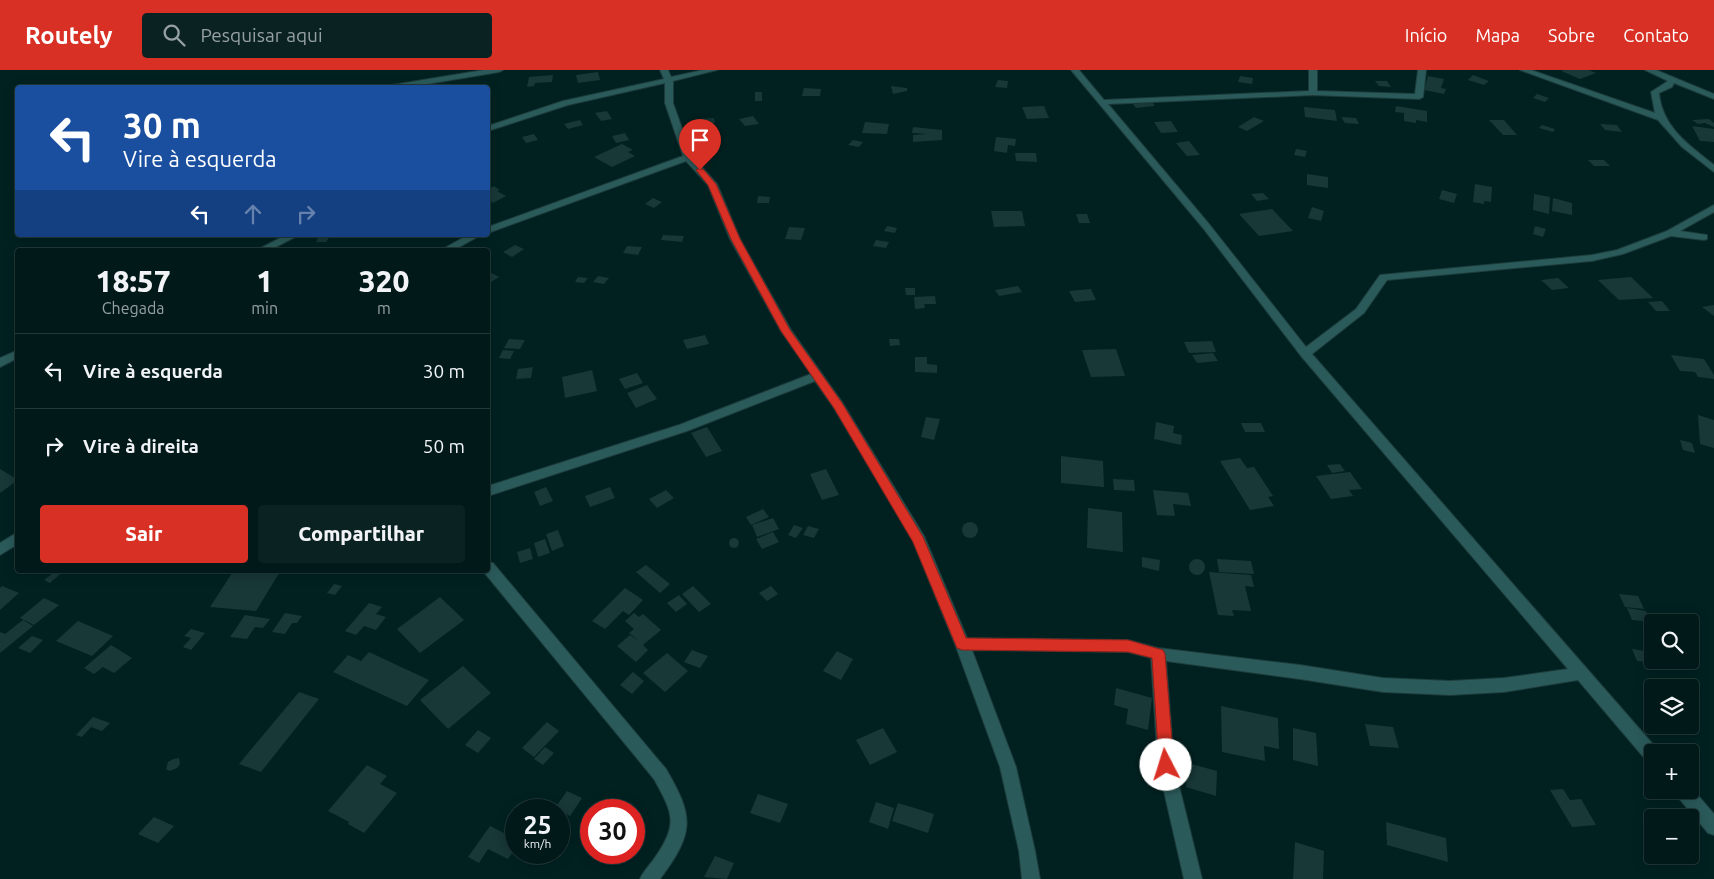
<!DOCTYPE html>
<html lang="pt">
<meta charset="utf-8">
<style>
:root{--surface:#011919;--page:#0b2222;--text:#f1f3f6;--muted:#96a0a2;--line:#233838;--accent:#d93025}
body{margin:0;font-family:Ubuntu,sans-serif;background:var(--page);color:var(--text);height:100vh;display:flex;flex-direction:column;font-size:19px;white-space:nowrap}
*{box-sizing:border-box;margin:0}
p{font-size:16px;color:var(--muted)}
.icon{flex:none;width:28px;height:28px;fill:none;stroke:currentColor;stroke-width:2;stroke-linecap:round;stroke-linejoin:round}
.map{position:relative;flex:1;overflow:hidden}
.panel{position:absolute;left:15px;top:178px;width:475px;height:325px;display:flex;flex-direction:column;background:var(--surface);border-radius:5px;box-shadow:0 2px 12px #0003,0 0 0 1px var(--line)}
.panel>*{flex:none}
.banner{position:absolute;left:15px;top:15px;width:475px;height:152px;border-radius:5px;box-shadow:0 2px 12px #0003,0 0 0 1px var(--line);background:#1a4fa0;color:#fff;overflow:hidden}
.fabs{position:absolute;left:1644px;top:544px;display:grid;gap:10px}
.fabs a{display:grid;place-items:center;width:55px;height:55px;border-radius:5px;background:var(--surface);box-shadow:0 2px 12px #0003,0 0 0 1px var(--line);font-size:25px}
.speed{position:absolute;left:505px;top:729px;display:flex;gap:10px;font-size:25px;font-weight:700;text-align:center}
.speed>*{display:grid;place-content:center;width:65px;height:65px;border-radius:50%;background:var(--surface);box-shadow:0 2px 12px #0003,0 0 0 1px var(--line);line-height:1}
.speed small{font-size:12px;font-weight:400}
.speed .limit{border:8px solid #d22;background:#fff;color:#111}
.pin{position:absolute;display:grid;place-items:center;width:42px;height:42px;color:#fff;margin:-51px -21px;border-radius:50% 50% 50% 0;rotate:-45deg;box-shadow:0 0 5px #0007}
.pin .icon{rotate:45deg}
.me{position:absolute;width:55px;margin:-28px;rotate:355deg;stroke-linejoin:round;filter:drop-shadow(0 0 4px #0008)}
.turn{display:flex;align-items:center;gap:18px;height:105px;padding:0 25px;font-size:22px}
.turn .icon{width:65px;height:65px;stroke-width:2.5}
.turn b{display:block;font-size:35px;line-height:42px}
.lanes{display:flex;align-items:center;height:48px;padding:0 25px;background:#0003;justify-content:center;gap:25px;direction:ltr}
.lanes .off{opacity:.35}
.eta{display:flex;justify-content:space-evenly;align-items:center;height:85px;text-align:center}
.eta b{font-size:30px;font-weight:800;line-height:35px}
.cta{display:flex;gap:10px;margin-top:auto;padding:10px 25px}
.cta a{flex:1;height:58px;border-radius:5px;background:var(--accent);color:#fff;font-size:20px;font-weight:800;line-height:58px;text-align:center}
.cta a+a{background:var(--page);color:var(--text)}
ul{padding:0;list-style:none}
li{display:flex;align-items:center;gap:15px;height:75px;padding:0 25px;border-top:1px solid var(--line)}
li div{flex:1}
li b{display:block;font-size:19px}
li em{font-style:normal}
header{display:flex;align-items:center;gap:30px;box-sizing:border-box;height:70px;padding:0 25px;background:var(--accent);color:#fff}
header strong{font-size:24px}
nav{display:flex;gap:28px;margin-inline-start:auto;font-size:18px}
.search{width:350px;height:45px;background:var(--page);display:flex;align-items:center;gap:12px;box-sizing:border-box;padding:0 18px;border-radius:5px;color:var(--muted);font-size:19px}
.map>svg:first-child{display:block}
.building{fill:#183737}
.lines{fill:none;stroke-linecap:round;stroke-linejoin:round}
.minor-casing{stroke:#1d3b3b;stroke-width:2}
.minor{fill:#2b5a5a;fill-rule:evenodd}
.route{fill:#d93025;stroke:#8d1f18}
</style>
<header>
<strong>Routely</strong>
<div class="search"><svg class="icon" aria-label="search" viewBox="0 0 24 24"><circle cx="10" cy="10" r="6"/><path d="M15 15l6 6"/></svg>Pesquisar aqui</div>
<nav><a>Início</a><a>Mapa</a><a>Sobre</a><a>Contato</a></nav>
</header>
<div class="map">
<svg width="1714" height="809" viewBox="0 0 1714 809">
<rect width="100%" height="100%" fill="#012121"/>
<!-- building -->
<g class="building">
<polygon points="1565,0 1589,0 1596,3 1580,9 1561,1"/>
<polygon points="598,2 600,10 578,13 576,5"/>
<polygon points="553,5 552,12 535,13 534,16 527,17 529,7"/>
<polygon points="1473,5 1489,11 1484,15 1468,10"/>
<polygon points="1240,6 1253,8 1252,14 1238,12"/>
<polygon points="1428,6 1444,9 1441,18 1446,19 1444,24 1424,20"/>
<polygon points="998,10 1008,11 1007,18 995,17"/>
<polygon points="1375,11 1387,11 1391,17 1379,16"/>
<polygon points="891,16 907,18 907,21 893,24"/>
<polygon points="804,18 821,19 820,26 802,26"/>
<rect x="755" y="22" width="7" height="9"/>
<polygon points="1537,24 1549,28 1545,32 1533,28"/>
<polygon points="1152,32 1155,36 1136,38 1133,34"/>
<polygon points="1044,36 1049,48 1027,49 1022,37"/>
<polygon points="1396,36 1427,41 1427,52 1416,50 1416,53 1404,51 1404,43 1395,42"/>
<polygon points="1304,37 1335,40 1337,51 1305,47"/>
<polygon points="607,41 612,49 601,51 595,43"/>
<polygon points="753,46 759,54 745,56 739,49"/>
<polygon points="1254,47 1264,51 1247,61 1238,57"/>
<polygon points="1341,47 1356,48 1359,54 1345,53"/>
<polygon points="714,48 715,53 697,55 696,49"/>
<polygon points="1709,49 1714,53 1714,57 1705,53 1698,54 1692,50"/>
<polygon points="580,50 583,55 568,59 564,54"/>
<polygon points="1489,50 1504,50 1517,65 1503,65"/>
<polygon points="1171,51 1178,62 1161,63 1154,52"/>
<polygon points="865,52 889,54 887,64 862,63"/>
<polygon points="1600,54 1617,55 1622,62 1605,60"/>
<polygon points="1542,55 1555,59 1553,62 1539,58"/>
<polygon points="1692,56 1714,59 1714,72 1700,71"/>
<polygon points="913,57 942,60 942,70 913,72 913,65 928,64 912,63"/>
<polygon points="625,63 629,70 616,73 612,66"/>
<polygon points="534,64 538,70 526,73 522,67"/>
<polygon points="996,67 1016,69 1015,76 1008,75 1007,83 994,81"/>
<polygon points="853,70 863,72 859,77 848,75"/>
<polygon points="1189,71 1200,85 1187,86 1176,73"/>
<polygon points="622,74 633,80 628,82 635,86 612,97 594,87"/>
<polygon points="1296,79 1307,81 1305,87 1294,85"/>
<polygon points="1015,83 1036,83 1037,92 1016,91"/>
<polygon points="1588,90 1604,90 1610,96 1594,96"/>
<polygon points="1307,104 1328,107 1328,118 1307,115"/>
<polygon points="1475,114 1492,117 1491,132 1484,131 1484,134 1473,132"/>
<polygon points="494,116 500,120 497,121 506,126 493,133 488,129 489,126 488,119"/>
<polygon points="1442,120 1457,124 1454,133 1439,129"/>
<polygon points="1263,123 1269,129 1257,131 1251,124"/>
<polygon points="1534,124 1550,127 1549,144 1533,140"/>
<polygon points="758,126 770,127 769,133 757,133"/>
<polygon points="653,128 662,132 654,138 645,134"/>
<polygon points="1553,128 1572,133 1572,145 1552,141"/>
<polygon points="1312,137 1324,141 1321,151 1308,148"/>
<polygon points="1272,139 1293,161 1259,166 1239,144"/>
<polygon points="991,141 1022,141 1025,156 994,157"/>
<polygon points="1076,144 1087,144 1090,153 1079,153"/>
<polygon points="887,156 897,158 895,163 884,161"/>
<polygon points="1535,156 1546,159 1543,167 1533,164"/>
<polygon points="789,157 805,158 801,170 785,169"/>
<polygon points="663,165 684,166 682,172 661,170"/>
<polygon points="319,166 330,166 326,172 316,172"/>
<polygon points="876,170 889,172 886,178 873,176"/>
<polygon points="515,175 524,179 512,187 503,182"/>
<polygon points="627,176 642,177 638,185 623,183"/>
<polygon points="488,201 499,207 488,214"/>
<polygon points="598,206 609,208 604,214 593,212"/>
<polygon points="578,207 588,208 584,213 575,212"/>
<polygon points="1631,207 1653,228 1619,230 1598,210"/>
<polygon points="1558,208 1569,218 1552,220 1541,210"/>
<polygon points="1018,216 1022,222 999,226 995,220"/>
<polygon points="905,218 915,218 915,225 906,225"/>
<polygon points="1091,219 1096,230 1075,232 1069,221"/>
<polygon points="935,226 936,234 924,234 925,238 915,239 914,227"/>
<polygon points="1662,231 1670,241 1656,241 1648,232"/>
<polygon points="1714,235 1714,246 1702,237"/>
<polygon points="705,265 709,274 687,279 683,270"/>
<polygon points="509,269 525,270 520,279 504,278"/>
<polygon points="889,269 899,269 900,275 890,276"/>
<polygon points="1212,271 1216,282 1189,283 1184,272"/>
<polygon points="1116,279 1125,306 1091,307 1082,280"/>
<polygon points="503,280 514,281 510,289 499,288"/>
<polygon points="1213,283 1218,291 1197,293 1192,285"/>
<polygon points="1671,285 1704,289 1714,305 1714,309 1698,307 1695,302 1680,301"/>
<polygon points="915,287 927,287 927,294 937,295 937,303 915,302"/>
<polygon points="533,297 531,308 516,309 518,299"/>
<polygon points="592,300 597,321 565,328 562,307"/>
<polygon points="637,303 643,313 625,319 619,309"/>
<polygon points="647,315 657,329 636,338 627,323"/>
<polygon points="1698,345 1714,350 1714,378 1700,374"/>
<polygon points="926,347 940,349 934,370 921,367"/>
<polygon points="1156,352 1174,356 1173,363 1182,365 1181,375 1154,369"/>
<polygon points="1241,353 1261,353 1265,362 1245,362"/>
<polygon points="707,357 722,381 706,387 691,363"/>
<polygon points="1680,370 1692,373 1695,383 1683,380"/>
<polygon points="1061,386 1103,391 1104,417 1061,413"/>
<polygon points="1240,388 1247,398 1254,397 1273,426 1268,427 1274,436 1250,440 1220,391"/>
<polygon points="1340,394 1345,401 1332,403 1327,395"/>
<polygon points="0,399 18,410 0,423"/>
<polygon points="826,399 839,425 822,430 810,404"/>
<polygon points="1350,402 1362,419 1349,420 1353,426 1331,429 1316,406"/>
<polygon points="1113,409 1134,410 1135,421 1114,420"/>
<polygon points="546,417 553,431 540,436 534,422"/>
<polygon points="610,417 615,428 590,437 585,426"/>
<polygon points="666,420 674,428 657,438 649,429"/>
<polygon points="1153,420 1188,423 1191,436 1173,434 1175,446 1157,445"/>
<polygon points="1088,438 1122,442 1123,482 1087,478"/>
<polygon points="763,439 769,447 751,455 746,447"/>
<polygon points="773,448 779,459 757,467 752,455"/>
<circle cx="970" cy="460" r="8"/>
<polygon points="794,455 803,458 796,468 788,465"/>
<polygon points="808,456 819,459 814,468 803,465"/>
<polygon points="558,460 564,476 552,481 546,464"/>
<polygon points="773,462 779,472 762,479 756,469"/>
<circle cx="734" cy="473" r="5"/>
<polygon points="545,469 550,483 538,487 534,473"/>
<polygon points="530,478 533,489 520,493 517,482"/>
<polygon points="1142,487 1160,490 1159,501 1142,497"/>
<circle cx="1197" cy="497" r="8"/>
<polygon points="1217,489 1251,491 1254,504 1219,502"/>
<polygon points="646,495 670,514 660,523 636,502"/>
<polygon points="57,500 65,500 50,513 44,510"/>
<polygon points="234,500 281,500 256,541 210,537"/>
<polygon points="1209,502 1251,505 1254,517 1245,516 1251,541 1232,540 1234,546 1218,545"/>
<polygon points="334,514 342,516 335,525 327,523"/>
<polygon points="2,516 19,523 0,540 0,518"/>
<polygon points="693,516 711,534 699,542 682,524"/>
<polygon points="771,516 778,524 767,531 759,523"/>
<polygon points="625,518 643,530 629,545 623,541 605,559 592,551"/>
<polygon points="1619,524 1638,526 1644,539 1625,537"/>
<polygon points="679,525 687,534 676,542 667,533"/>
<polygon points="440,527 464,550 420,583 397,559"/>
<polygon points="44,528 59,535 34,555 20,548"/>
<polygon points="369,533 382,537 376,544 386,547 376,560 364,556 356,565 345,561"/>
<polygon points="1627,538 1646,541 1651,552 1632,550"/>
<polygon points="285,543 302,546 297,553 292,553 285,564 272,562"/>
<polygon points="634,543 639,547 643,544 661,560 643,575 648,580 636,592 617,576 630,565 640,572 629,563 634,559 625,551"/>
<polygon points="245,545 270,549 263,558 255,557 247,569 230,567"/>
<polygon points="23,550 33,556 0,583 0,562 5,564"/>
<polygon points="78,551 113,566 92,586 56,571"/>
<polygon points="191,559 205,563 191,580 183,577 191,568 184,566"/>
<polygon points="32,566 43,570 30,583 18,578"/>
<polygon points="111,575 132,588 114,603 103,597 94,604 84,598"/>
<polygon points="1632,579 1652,582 1652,590 1661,590 1663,594 1637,591"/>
<polygon points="692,580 708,586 700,598 684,592"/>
<polygon points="837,581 853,589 841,610 823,601"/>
<polygon points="369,582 429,610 407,636 333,602 348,585 361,591"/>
<polygon points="667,583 688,601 665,622 643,603"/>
<polygon points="463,596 491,623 448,659 420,630"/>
<polygon points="633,602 644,611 632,624 620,615"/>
<polygon points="1116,618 1152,628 1148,660 1126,654 1128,639 1114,635"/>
<polygon points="299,622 319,629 261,702 239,694"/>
<polygon points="1221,636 1278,648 1279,679 1264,676 1265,691 1222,682"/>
<polygon points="93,647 110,653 102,661 91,657 82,667 76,665"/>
<polygon points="547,652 559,661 534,687 522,678"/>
<polygon points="1365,654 1393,657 1399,678 1370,676"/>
<polygon points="883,658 897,682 870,695 856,670"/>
<polygon points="1293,658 1316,663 1318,696 1293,690"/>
<polygon points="478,660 491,668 478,683 465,675"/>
<polygon points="545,677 554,683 543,695 534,689"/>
<polygon points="179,688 180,694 177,698 170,701 166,699 168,692 173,689"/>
<polygon points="1188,693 1217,701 1216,726 1186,717"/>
<polygon points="367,695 387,706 380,714 397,723 364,763 348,754 349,752 328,741"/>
<polygon points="1563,719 1570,730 1581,729 1596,755 1572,757 1550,720"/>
<polygon points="567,721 582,728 570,746 555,738"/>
<polygon points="758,724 788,734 780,753 750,743"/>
<polygon points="876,732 894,738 888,759 869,752"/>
<polygon points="898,733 934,744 928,763 892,751"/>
<polygon points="154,747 174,756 158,773 138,764"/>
<polygon points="1386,752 1446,768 1448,792 1387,775"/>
<polygon points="490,756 516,769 516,778 508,789 488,779 479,793 468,787"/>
<polygon points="1295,772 1324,781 1323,809 1293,809"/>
<polygon points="715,786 734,793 727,809 704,807"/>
</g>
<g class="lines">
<defs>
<g id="minor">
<polygon points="484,0 503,0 499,2 404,18 388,17 392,15"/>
<polygon points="660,0 668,0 671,7 703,0 717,0 673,11 673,33 692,86 717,114 740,169 791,260 842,332 924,466 967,568 1128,570 1158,578 1300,595 1383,608 1450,611 1504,608 1568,599 1301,286 1203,158 1071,0 1079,0 1104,30 1309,21 1309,0 1317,0 1317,21 1415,24 1418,0 1426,0 1423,27 1419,29 1313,25 1108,34 1209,154 1306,277 1356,239 1380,205 1592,185 1617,180 1667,161 1714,135 1714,142 1680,161 1707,165 1707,169 1704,170 1671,166 1623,184 1592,191 1387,210 1364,243 1312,284 1658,680 1659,682 1652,682 1652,692 1646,690 1578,610 1504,622 1450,625 1383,622 1300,609 1166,591 1174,695 1202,809 1184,809 1158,695 1151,588 1128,582 972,580 1016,697 1035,781 1040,809 1022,809 1019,781 1000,697 955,574 913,471 834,338 815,311 687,361 488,426 488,416 679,355 811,304 781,261 730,169 708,115 686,91 488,163 488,157 683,86 665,33 665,13 568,35 488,61 488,56 563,31 664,9"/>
<path d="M1520,0H1531L1655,43L1651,22L1668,11L1645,0H1656L1714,24V29L1674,13L1672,17L1659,23C1662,57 1689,75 1714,95V102L1682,77L1658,50Z"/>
<polygon points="286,165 299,165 270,180 257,180"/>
<polygon points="468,165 481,165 454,180 441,180"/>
<polygon points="18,280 18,288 0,297 0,288"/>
<polygon points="18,462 18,474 0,485 0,473"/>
<path d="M488,492L493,493L666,699C694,747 695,762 660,809H640C644,800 651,794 656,786C679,753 672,742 654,709L483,501L488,500Z"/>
<polygon points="1690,716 1714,744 1714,765 1708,763 1677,726 1675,720 1690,720"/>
</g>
</defs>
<!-- minor casing -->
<use href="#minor" class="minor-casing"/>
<!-- minor -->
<use href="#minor" class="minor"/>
</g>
<!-- route -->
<polygon class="route" points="697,99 703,99 716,114 740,169 790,260 842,333 923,467 966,568 1128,570 1163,580 1165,584 1174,695 1172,700 1166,702 1161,700 1159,695 1152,588 1128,582 962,580 957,578 913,472 834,338 781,261 731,169 708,115 696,100"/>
</svg>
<div class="fabs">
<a><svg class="icon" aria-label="search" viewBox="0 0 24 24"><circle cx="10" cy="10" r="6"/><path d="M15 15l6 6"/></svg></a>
<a><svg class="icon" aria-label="layers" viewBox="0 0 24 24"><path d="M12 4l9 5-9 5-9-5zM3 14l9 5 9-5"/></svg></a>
<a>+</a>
<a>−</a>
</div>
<div class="speed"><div>25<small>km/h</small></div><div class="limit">30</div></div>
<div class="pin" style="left:700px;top:100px;background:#d93025"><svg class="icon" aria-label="arrive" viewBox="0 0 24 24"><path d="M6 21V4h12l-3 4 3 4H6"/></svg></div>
<svg class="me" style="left:1166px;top:695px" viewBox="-20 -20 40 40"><circle r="19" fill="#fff"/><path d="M0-13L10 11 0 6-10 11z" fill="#d93025"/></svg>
<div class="banner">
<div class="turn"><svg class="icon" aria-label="left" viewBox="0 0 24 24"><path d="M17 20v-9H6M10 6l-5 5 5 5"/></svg><div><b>30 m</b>Vire à esquerda</div></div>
<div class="lanes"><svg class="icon" aria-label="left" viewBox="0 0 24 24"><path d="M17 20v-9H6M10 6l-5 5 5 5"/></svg><svg class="icon off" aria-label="ahead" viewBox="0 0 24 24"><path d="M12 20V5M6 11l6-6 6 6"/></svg><svg class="icon off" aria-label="right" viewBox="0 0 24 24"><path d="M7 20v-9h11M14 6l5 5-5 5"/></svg></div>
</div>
<section class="panel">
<div class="eta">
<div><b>18:57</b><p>Chegada</p></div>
<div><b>1</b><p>min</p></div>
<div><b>320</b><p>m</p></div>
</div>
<ul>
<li><svg class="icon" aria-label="left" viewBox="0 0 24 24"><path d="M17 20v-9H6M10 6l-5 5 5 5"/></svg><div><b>Vire à esquerda</b></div><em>30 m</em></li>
<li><svg class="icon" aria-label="right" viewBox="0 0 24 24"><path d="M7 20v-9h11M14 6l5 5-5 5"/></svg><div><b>Vire à direita</b></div><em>50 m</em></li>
</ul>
<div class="cta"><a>Sair</a><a>Compartilhar</a></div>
</section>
</div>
